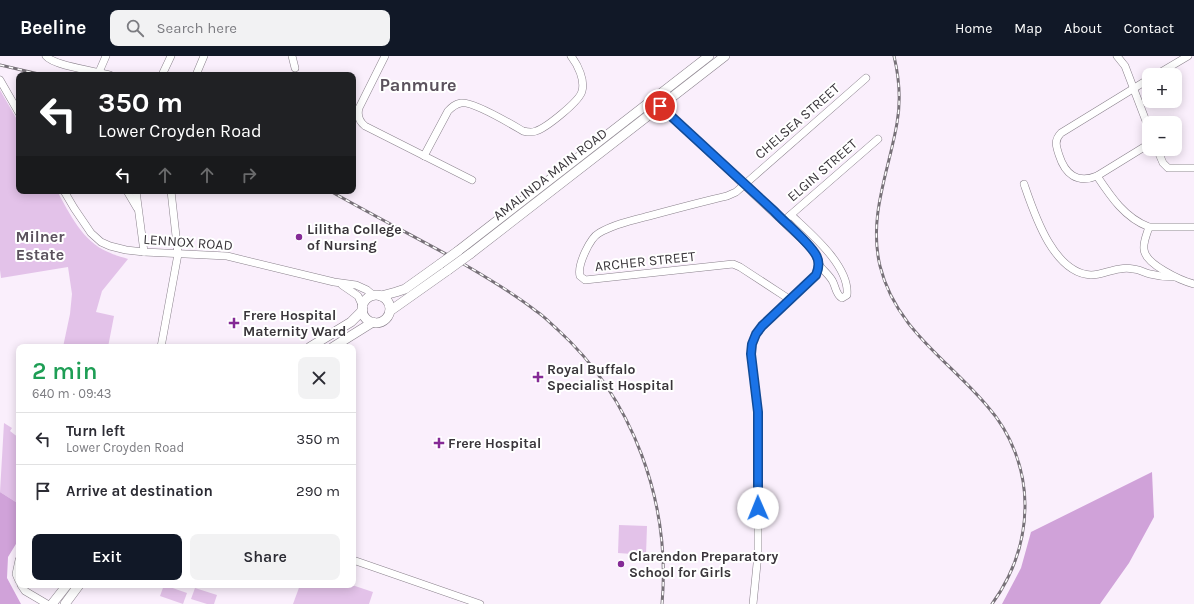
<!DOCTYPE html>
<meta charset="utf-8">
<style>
:root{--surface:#fff;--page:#f2f2f3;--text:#2b2b33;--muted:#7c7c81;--line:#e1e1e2;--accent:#111827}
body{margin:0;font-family:Karla,sans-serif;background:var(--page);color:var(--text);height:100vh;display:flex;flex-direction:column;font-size:15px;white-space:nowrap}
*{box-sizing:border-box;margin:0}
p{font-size:13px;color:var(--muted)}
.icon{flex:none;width:22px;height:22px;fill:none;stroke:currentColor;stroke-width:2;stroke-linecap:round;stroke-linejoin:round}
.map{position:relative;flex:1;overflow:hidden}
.drawer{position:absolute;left:16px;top:288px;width:340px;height:244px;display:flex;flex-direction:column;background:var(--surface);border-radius:8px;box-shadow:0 2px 10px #0003}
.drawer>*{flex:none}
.hud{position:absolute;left:16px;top:16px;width:340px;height:122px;border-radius:8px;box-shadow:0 2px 10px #0003;background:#202124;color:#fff;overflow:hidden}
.tools{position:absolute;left:1142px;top:12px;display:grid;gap:8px}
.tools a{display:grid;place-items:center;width:40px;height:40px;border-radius:8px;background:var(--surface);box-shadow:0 2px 10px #0003;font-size:20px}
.pin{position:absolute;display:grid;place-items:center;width:34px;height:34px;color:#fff;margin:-17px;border:2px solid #fff;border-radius:50%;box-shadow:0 1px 4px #0007}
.me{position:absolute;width:44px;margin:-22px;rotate:359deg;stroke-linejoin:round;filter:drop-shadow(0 0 3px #0008)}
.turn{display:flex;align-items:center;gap:14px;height:84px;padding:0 16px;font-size:18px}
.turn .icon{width:52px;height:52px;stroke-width:2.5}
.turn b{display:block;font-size:28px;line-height:34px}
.lanes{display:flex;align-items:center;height:38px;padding:0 16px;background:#0003;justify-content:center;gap:20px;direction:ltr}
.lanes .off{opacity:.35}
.round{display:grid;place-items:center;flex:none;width:42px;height:42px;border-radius:8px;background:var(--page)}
.headline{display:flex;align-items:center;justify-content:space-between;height:68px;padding:0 16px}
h1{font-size:24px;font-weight:600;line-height:30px;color:#1e9e55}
.primary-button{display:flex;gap:8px;margin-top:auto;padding:8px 16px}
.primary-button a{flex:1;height:46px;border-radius:8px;background:var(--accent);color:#fff;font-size:16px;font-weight:600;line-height:46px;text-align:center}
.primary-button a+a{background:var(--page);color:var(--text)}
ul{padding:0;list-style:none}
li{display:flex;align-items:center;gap:12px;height:52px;padding:0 16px;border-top:1px solid var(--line)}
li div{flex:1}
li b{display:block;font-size:15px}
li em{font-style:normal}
header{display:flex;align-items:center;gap:24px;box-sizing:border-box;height:56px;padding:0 20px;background:var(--accent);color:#fff}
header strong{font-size:19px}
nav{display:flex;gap:22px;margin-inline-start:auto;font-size:14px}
.search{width:280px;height:36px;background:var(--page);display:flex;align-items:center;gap:10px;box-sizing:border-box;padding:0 14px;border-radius:8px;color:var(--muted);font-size:15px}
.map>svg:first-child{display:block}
.green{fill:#e3c2e9}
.forest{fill:#d0a2d9}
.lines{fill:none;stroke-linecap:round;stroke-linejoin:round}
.minor-casing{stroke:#89808b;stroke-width:8}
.major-casing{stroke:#89808b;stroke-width:10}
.minor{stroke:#fff;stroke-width:7}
.major{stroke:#fff;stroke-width:9}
.rail-casing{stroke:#777178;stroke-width:3}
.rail{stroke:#fff;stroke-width:1.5;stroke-dasharray:4.5;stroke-linecap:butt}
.major-bridge-casing{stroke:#89808b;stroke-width:10;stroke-linecap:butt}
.major-bridge{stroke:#fff;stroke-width:9}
.route-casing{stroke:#114b97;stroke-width:10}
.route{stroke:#1a73e8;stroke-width:7}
.poi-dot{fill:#852a96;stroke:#fff;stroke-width:1.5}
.labels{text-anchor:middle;stroke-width:4;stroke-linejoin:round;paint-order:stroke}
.street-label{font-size:14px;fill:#39353a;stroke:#fff}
.poi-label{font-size:14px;font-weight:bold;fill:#39353a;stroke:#fff;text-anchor:start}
.quarter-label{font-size:16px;font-weight:bold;fill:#5b525d;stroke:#fff}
.district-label{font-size:18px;font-weight:bold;fill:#5b525d;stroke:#fff}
</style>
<header>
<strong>Beeline</strong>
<div class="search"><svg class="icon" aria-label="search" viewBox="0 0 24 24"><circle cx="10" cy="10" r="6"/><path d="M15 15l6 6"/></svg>Search here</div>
<nav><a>Home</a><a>Map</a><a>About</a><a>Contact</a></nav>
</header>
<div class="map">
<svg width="1194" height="548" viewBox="0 0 1194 548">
<rect width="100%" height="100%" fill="#faeffc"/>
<!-- green -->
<g class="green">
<path d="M0,34L19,67V135H57C70,158 82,185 108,196C114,199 122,201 128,203L102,235L96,256L114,260L108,291H63L70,258L72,238L68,211L1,222L0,214Z"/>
<polygon points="4,367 12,372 10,375 19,382 19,448 0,436"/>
<polygon points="619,469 647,470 646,499 618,497"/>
<polygon points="164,529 187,537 183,548 160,540"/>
<polygon points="300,529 352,529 373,536 369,548 293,548"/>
<polygon points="195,532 217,539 214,548 207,548 191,543"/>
</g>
<!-- forest -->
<g class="forest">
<polygon points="1152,416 1154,461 1129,507 1100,548 1002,548 1021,512 1031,476"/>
<polygon points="0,436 19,448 19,483 8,501 7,522 21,548 0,548"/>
</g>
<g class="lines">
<defs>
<g id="minor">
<path d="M46,0C54,10 96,15 110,19"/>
<polyline points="292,0 295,12"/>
<path d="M385,0L359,52C357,59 359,65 365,70L472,124"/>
<polyline points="1117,0 1125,10 1149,73"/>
<polyline points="99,16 106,0"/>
<polyline points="162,19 171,0"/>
<polyline points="196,19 204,0"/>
<polyline points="1156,19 1188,0"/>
<path d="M1149,23L1061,77C1054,84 1056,90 1059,99C1065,118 1077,128 1097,120L1149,88"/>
<polyline points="0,24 19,57"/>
<path d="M653,43L810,191C815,197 816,201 819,208C821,213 830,219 833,226C836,232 836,239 842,242L847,239C850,210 810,177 791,159"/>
<polyline points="1157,93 1163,107 1168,112 1194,112"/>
<path d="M424,100L448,55C452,51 455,48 461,47C473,45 511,68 523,75C527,76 532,77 536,75C546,72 580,45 582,35C585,24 578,9 571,0"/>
<path d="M1097,120C1111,141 1125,162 1149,171H1194"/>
<path d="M1024,128C1034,157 1053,217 1091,219C1101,219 1110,214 1120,213C1124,212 1129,212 1133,213C1139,213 1144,217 1150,218C1158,220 1166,221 1174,221"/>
<polyline points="64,135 74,152 91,177 101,186 110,190 126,194 144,196 227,200 334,226 356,229 367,234 373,239"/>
<polyline points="127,135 137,152"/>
<polyline points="136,135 144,196"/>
<polyline points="787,162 878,83"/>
<path d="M1149,171C1147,178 1143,186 1144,193C1144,208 1182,225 1194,228"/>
<polyline points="342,229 358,240 363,251"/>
<path d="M789,243L740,211L733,208L585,224L580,220C577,209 590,182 599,177C614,168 633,164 649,160C675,153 701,146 727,140L736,136L866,22"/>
<polyline points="161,291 178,198 171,135"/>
<polyline points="19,504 16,518 19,525"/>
<polyline points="353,504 480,548"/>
<polyline points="21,529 25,535 47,548"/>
<polyline points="753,548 758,498 758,356 751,298 752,288 756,278 762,270 816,219 819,209"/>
</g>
<g id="major">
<polyline points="458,195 709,0"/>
<polyline points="470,198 725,0"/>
<circle cx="376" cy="253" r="14"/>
<polyline points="381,240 396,236 405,233 440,208"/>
<polyline points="390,255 448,214"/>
<polyline points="310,291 351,266 363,254"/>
<polyline points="333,291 373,266"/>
<polyline points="52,548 67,529"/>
<polyline points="65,548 79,529"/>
</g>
</defs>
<!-- minor casing -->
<use href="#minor" class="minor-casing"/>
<!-- major casing -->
<use href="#major" class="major-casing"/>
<!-- minor -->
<use href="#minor" class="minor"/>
<!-- major -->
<use href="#major" class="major"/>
<defs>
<g id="rail">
<path d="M894,0C899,21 901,45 897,67C889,115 868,160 880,210C896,274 949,304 988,351C1011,377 1025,413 1025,449C1025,485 1013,519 992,548"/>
<polyline points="0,9 43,19"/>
<path d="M330,135C371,158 413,180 455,203C482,219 511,235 536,255C544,260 550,267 557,273C633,342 671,446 662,548"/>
</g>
</defs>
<!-- rail casing -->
<use href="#rail" class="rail-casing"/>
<!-- rail -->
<use href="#rail" class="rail"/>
<defs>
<g id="major-bridge">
<polyline points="440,208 458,195"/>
<polyline points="448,214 470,198"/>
</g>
</defs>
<!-- major-bridge casing -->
<use href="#major-bridge" class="major-bridge-casing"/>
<!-- major-bridge -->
<use href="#major-bridge" class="major-bridge"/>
</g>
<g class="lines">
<defs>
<path id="route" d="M660,50C698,85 736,120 774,155C786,168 807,184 816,199C820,206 819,212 816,219L762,270L756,278L752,288L751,298L758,356V452"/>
</defs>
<!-- route casing -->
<use href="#route" class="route-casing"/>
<!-- route -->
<use href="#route" class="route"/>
</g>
<!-- markers -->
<g class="poi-dot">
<circle cx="299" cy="181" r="4"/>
<path d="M232 261h4v4h4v4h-4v4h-4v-4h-4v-4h4z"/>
<path d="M536 315h4v4h4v4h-4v4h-4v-4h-4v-4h4z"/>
<path d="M437 381h4v4h4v4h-4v4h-4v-4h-4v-4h4z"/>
<circle cx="621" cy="508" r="4"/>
</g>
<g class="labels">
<!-- street labels -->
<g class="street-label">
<text transform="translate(797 65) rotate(-41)" y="5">CHELSEA STREET</text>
<text transform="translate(822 114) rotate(-41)" y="5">ELGIN STREET</text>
<text transform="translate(550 118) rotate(-38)" y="5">AMALINDA MAIN ROAD</text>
<text transform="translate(188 186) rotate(4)" y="5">LENNOX ROAD</text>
<text transform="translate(645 205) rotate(-6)" y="5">ARCHER STREET</text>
</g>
<!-- poi labels -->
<g class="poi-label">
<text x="307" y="178">Lilitha College<tspan x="307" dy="16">of Nursing</tspan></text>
<text x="243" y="264">Frere Hospital<tspan x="243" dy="16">Maternity Ward</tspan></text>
<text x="547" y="318">Royal Buffalo<tspan x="547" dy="16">Specialist Hospital</tspan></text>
<text x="448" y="392">Frere Hospital</text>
<text x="629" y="505">Clarendon Preparatory<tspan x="629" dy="16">School for Girls</tspan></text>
</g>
<!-- quarter labels -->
<g class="quarter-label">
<text x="40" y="186">Milner<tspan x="40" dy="18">Estate</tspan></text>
</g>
<!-- district labels -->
<g class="district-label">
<text x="418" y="35">Panmure</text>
</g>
</g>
</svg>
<div class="tools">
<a>+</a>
<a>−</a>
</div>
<div class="pin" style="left:660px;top:50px;background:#d93025"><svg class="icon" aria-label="arrive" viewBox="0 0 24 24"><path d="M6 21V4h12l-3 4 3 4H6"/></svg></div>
<svg class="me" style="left:758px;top:452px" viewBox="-20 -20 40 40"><circle r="19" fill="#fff"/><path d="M0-13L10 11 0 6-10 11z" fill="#1a73e8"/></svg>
<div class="hud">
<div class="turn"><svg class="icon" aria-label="left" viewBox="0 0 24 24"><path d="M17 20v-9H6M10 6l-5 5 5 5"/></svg><div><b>350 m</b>Lower Croyden Road</div></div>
<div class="lanes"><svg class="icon" aria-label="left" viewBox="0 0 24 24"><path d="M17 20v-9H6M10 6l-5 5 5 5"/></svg><svg class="icon off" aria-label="ahead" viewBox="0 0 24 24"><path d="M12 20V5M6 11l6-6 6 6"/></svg><svg class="icon off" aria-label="ahead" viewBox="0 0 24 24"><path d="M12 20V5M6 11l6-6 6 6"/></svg><svg class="icon off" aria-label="right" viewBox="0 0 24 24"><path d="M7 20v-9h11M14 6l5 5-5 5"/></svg></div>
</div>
<section class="drawer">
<div class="headline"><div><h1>2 min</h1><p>640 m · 09:43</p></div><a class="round"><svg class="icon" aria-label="close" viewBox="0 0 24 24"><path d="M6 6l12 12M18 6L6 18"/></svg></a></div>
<ul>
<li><svg class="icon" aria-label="left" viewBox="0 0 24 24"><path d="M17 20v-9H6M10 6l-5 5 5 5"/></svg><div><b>Turn left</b><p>Lower Croyden Road</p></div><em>350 m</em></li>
<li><svg class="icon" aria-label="arrive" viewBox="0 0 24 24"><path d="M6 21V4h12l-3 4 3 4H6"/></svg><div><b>Arrive at destination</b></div><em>290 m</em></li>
</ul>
<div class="primary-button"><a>Exit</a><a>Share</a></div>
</section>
</div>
